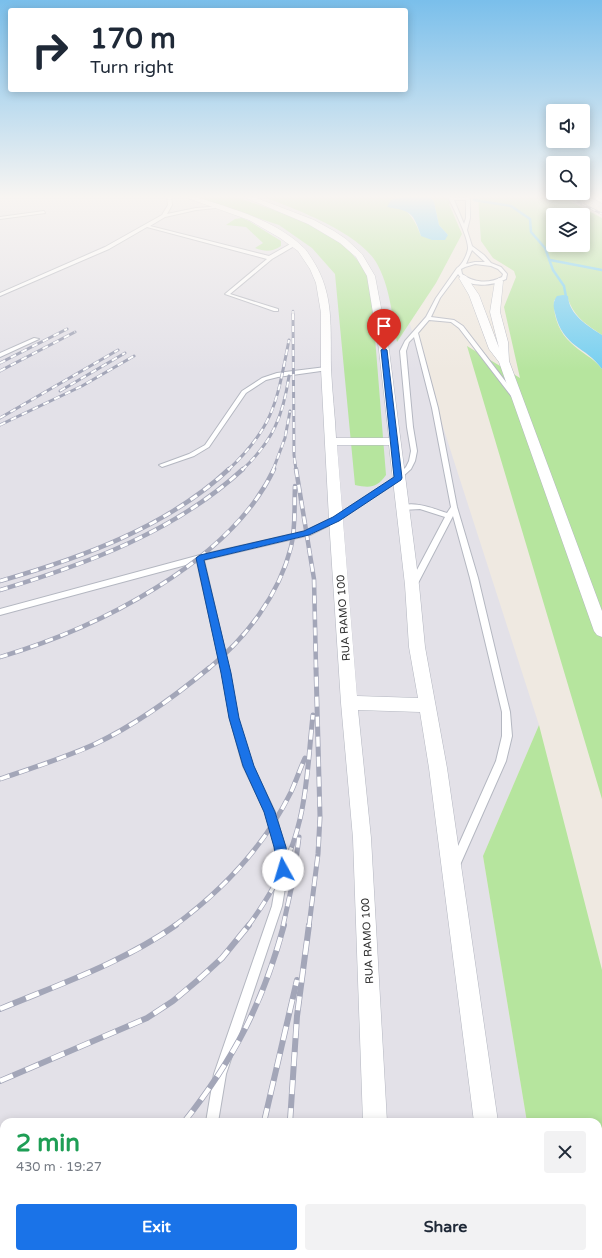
<!DOCTYPE html>
<meta charset="utf-8">
<style>
:root{--surface:#fff;--page:#f2f2f3;--text:#1f2937;--muted:#747a83;--accent:#1a73e8}
body{margin:0;font-family:"Varela Round",sans-serif;background:var(--page);color:var(--text);height:100vh;display:flex;flex-direction:column;font-size:15px;white-space:nowrap}
*{box-sizing:border-box;margin:0}
p{font-size:13px;color:var(--muted)}
.icon{flex:none;width:22px;height:22px;fill:none;stroke:currentColor;stroke-width:2;stroke-linecap:round;stroke-linejoin:round}
.map{position:relative;flex:1;overflow:hidden}
.panel{position:absolute;left:0px;top:1118px;width:602px;height:140px;display:flex;flex-direction:column;background:var(--surface);border-radius:12px 12px 0 0;box-shadow:0 2px 10px #0003}
.panel>*{flex:none}
.hud{position:absolute;left:8px;top:8px;width:400px;height:84px;border-radius:4px;box-shadow:0 2px 10px #0003;background:#fff;color:var(--text);overflow:hidden}
.fabs{position:absolute;left:546px;top:104px;display:grid;gap:8px}
.fabs a{display:grid;place-items:center;width:44px;height:44px;border-radius:4px;background:var(--surface);box-shadow:0 2px 10px #0003;font-size:20px}
.pin{position:absolute;display:grid;place-items:center;width:34px;height:34px;color:#fff;margin:-41px -17px;border-radius:50% 50% 50% 0;rotate:-45deg;box-shadow:0 0 4px #0007}
.pin .icon{rotate:45deg}
.me{position:absolute;width:44px;margin:-22px;rotate:354deg;stroke-linejoin:round;filter:drop-shadow(0 0 3px #0008)}
.turn{display:flex;align-items:center;gap:14px;height:84px;padding:0 16px;font-size:18px}
.turn .icon{width:52px;height:52px;stroke-width:2.5}
.turn b{display:block;font-size:28px;line-height:34px}
.round{display:grid;place-items:center;flex:none;width:42px;height:42px;border-radius:4px;background:var(--page)}
.summary{display:flex;align-items:center;justify-content:space-between;height:68px;padding:0 16px}
h1{font-size:24px;font-weight:800;line-height:30px;color:#1e9e55}
.action{display:flex;gap:8px;margin-top:auto;padding:8px 16px}
.action a{flex:1;height:46px;border-radius:4px;background:var(--accent);color:#fff;font-size:16px;font-weight:800;line-height:46px;text-align:center}
.action a+a{background:var(--page);color:var(--text)}
.map>svg:first-child{display:block}
.industrial{fill:#e3e1e8}
.green{fill:#b6e59e;fill-rule:evenodd}
.water{fill:#75cff0}
.lines{fill:none;stroke-linecap:round;stroke-linejoin:round}
.stream{stroke:#75cff0;stroke-width:2.5}
.lane-casing{stroke:#b4b7c1;stroke-width:2}
.street-casing{stroke:#b4b7c1;stroke-width:1}
.lane{fill:#fff;fill-rule:evenodd}
.street{fill:#fff;fill-rule:evenodd}
.rail-far4-casing{stroke:#a3a6b8;stroke-width:2.5}
.rail-far3-casing{stroke:#a3a6b8;stroke-width:3}
.rail-far2-casing{stroke:#a3a6b8;stroke-width:4.5}
.rail-far1-casing{stroke:#a3a6b8;stroke-width:5}
.rail-casing{stroke:#a3a6b8;stroke-width:6}
.rail-far4{stroke:#fff;stroke-width:1.5;stroke-dasharray:5;stroke-linecap:butt}
.rail-far3{stroke:#fff;stroke-width:2;stroke-dasharray:6;stroke-linecap:butt}
.rail-far2{stroke:#fff;stroke-width:3;stroke-dasharray:8;stroke-linecap:butt}
.rail-far1{stroke:#fff;stroke-width:3.5;stroke-dasharray:10;stroke-linecap:butt}
.rail{stroke:#fff;stroke-width:4.5;stroke-dasharray:14;stroke-linecap:butt}
.route{fill:#1a73e8;stroke:#114b97}
.labels{text-anchor:middle;stroke-width:3;stroke-linejoin:round;paint-order:stroke}
.street-label{font-size:11px;fill:#2e2e2e;stroke:#fff}
</style>
<div class="map">
<svg width="602" height="1258" viewBox="0 0 602 1258">
<rect width="100%" height="100%" fill="#efe9e1"/>
<!-- industrial -->
<g class="industrial">
<polygon points="0,195 279,195 386,250 539,725 483,856 527,1122 4,1122 4,1254 549,1254 550,1258 0,1258"/>
<polygon points="573,195 602,195 602,209 584,200"/>
</g>
<!-- green -->
<g class="green">
<path d="M189,195H230L300,219L341,241L370,275L386,475C377,488 370,488 355,485L335,274L312,248L279,225Z"/>
<path d="M257,195H412L391,200C408,211 414,217 421,236L448,235L439,225L434,202L429,195H461L449,204L462,234L436,283L397,342C392,315 390,286 376,262C358,232 290,206 257,195Z"/>
<path d="M478,195H558L602,218V335C586,324 575,318 568,299L554,300C553,316 559,332 571,343C581,353 594,358 602,369V799L467,346L520,378L504,307L516,277L514,271L493,258L481,241ZM553,215H583V245H553Z"/>
<path d="M242,218L249,221L281,241V246C271,252 266,252 255,248L263,243L246,227L226,225L235,219Z"/>
<polygon points="539,725 602,970 602,1258 550,1258 549,1254 598,1254 598,1122 527,1122 483,856"/>
</g>
<!-- water -->
<g class="water">
<path d="M412,195H429L434,202L439,225L448,235L445,240H432L421,236C413,212 411,211 387,207L391,200Z"/>
<path d="M563,295L568,296C569,315 588,326 602,335V369C586,346 563,348 555,313C553,306 553,301 557,296Z"/>
</g>
<g class="lines">
<!-- stream -->
<g class="stream">
<polyline points="474,200 511,206 530,219 531,232 545,248 553,270 564,286 566,297 565,300"/>
<polyline points="550,260 602,270"/>
</g>
<defs>
<g id="lane">
<polygon points="167,195 171,195 172,205 167,214 196,208 223,206 225,207 196,210 165,217 150,226 269,256 292,243 296,243 296,245 272,259 230,294 278,309 278,311 274,311 225,294 267,259 147,227 109,249 0,296 0,293 105,247 162,215 168,205"/>
<path d="M447,195H451L452,198H466V195H470V218L467,230L472,246L484,255L491,263L501,267L507,274L506,279C492,286 468,289 458,274L440,298L431,317L454,320L463,326L516,395V397H512L459,328L451,322L429,320L418,333L438,408L457,507L478,578L510,712L512,736L506,761L460,865L456,867L452,865L451,862L496,761L502,736V712L470,578L453,516L416,587H410L409,585L445,517L420,509L402,510L399,508C409,499 435,509 447,513L451,507L432,408L414,337L409,342L406,351L413,427L417,451L415,461L411,469L400,479L338,521L310,535L204,560L230,673L238,719L253,766L275,812L285,847L288,870L282,906L226,1074L218,1122H206L214,1074L272,906L278,870L275,847L265,812L243,766L230,719L222,673L197,562L0,615V609L200,555L305,531L334,517L396,477L406,467L409,461L411,451L407,427L400,351L405,341L426,317L436,298L457,268C462,265 467,255 468,249C469,238 452,205 447,195ZM454,200H466V218L464,224ZM472,250L485,262H475L466,264ZM475,264L491,266L498,269L503,274L502,277C489,284 474,283 462,274L461,269L465,267Z"/>
<polygon points="588,195 593,195 602,200 602,203"/>
<polygon points="44,211 45,213 0,219 0,217"/>
<polygon points="34,338 39,339 0,357 0,353"/>
<polygon points="326,367 329,369 328,370 278,377 266,380 246,393 209,447 194,456 162,467 159,465 189,454 205,445 242,391 262,378 277,373"/>
<rect x="191" y="1254" width="14" height="4"/>
</g>
<g id="street">
<path d="M179,195H190C229,208 272,218 303,247C307,250 309,255 312,259C335,294 330,329 331,368C332,392 335,415 336,438H389L379,350L367,276L356,257L340,243L308,224L239,195H249L314,220L334,231L346,239L362,254L375,276L389,350L419,585L425,647L447,768L498,1122H474L429,768L420,712L358,710L371,838L387,1122H363L353,838L341,703L329,519L321,369V313L316,283L310,269L298,251L280,238L249,220ZM337,445H389L405,585L409,647L418,698L357,696Z"/>
<polygon points="463,275 466,276 479,295 499,348 490,312 495,281 499,278 503,281 500,312 508,342 509,361 602,611 602,637 597,635 594,631 499,362 489,349 469,295 459,278"/>
<rect x="369" y="1254" width="26" height="4"/>
<rect x="491" y="1254" width="26" height="4"/>
</g>
</defs>
<!-- lane casing -->
<use href="#lane" class="lane-casing"/>
<!-- street casing -->
<use href="#street" class="street-casing"/>
<!-- lane -->
<use href="#lane" class="lane"/>
<!-- street -->
<use href="#street" class="street"/>
<defs>
<g id="rail-far4">
<polyline points="564,195 602,214"/>
<polyline points="293,311 293,315"/>
</g>
<g id="rail-far3">
<polyline points="293,314 294,455 296,470"/>
<polyline points="0,363 67,329"/>
<polyline points="0,371 75,332"/>
<polyline points="60,391 125,353"/>
<polyline points="0,418 118,350"/>
<polyline points="0,425 82,386 134,356"/>
<path d="M228,470C275,426 277,400 289,340"/>
<path d="M242,470C273,441 283,416 289,376"/>
<polyline points="273,470 285,438 290,411"/>
</g>
<g id="rail-far2">
<polyline points="296,469 314,579 316,669"/>
<path d="M0,581C81,558 167,527 229,469"/>
<path d="M0,590C87,564 176,531 243,469"/>
<path d="M0,657C95,629 230,563 274,469"/>
<path d="M208,669C246,638 279,595 291,547C296,527 294,506 295,486"/>
</g>
<g id="rail-far1">
<path d="M0,779C32,768 64,758 95,744C137,724 174,697 209,668"/>
<path d="M174,926C223,890 264,847 291,792C296,781 300,769 305,758"/>
<path d="M248,926C272,894 291,858 300,819C308,785 309,750 313,715"/>
<polyline points="283,926 294,876 299,837"/>
<polyline points="309,926 318,854 320,817 316,668"/>
</g>
<g id="rail">
<path d="M0,1009C60,984 122,963 176,925"/>
<polyline points="0,1081 147,1018 173,1001 198,980 222,958 249,925"/>
<path d="M184,1122C234,1059 263,1003 284,925"/>
<polyline points="264,1122 297,980"/>
<polyline points="290,1122 297,1016 309,925"/>
<polyline points="250,1254 250,1258"/>
<polyline points="287,1254 287,1258"/>
<polyline points="27,1258 33,1254"/>
</g>
</defs>
<!-- rail-far4 casing -->
<use href="#rail-far4" class="rail-far4-casing"/>
<!-- rail-far3 casing -->
<use href="#rail-far3" class="rail-far3-casing"/>
<!-- rail-far2 casing -->
<use href="#rail-far2" class="rail-far2-casing"/>
<!-- rail-far1 casing -->
<use href="#rail-far1" class="rail-far1-casing"/>
<!-- rail casing -->
<use href="#rail" class="rail-casing"/>
<!-- rail-far4 -->
<use href="#rail-far4" class="rail-far4"/>
<!-- rail-far3 -->
<use href="#rail-far3" class="rail-far3"/>
<!-- rail-far2 -->
<use href="#rail-far2" class="rail-far2"/>
<!-- rail-far1 -->
<use href="#rail-far1" class="rail-far1"/>
<!-- rail -->
<use href="#rail" class="rail"/>
</g>
<!-- sky -->
<linearGradient id="sky" x2="0" y2="1"><stop stop-color="#7abfeb"/><stop offset="0.53" stop-color="#f8f5f2"/><stop offset="1" stop-color="#f8f5f2" stop-opacity="0"/></linearGradient>
<rect width="602" height="371" fill="url(#sky)"/>
<!-- route -->
<polygon class="route" points="384,348 387,350 402,478 401,480 339,521 309,535 204,560 231,673 239,718 254,766 275,812 286,847 288,870 287,874 283,875 278,874 274,847 264,812 243,766 229,718 221,673 196,558 200,555 304,531 333,517 394,477 381,350"/>
<g class="labels">
<!-- street labels -->
<g class="street-label">
<text transform="translate(343 618) rotate(-94)" y="4">RUA RAMO 100</text>
<text transform="translate(367 941) rotate(-93)" y="4">RUA RAMO 100</text>
</g>
</g>
</svg>
<div class="fabs">
<a><svg class="icon" aria-label="sound" viewBox="0 0 24 24"><path d="M4 9h4l5-4v14l-5-4H4zM17 9q2 3 0 6"/></svg></a>
<a><svg class="icon" aria-label="search" viewBox="0 0 24 24"><circle cx="10" cy="10" r="6"/><path d="M15 15l6 6"/></svg></a>
<a><svg class="icon" aria-label="layers" viewBox="0 0 24 24"><path d="M12 4l9 5-9 5-9-5zM3 14l9 5 9-5"/></svg></a>
</div>
<div class="pin" style="left:384px;top:350px;background:#d93025"><svg class="icon" aria-label="arrive" viewBox="0 0 24 24"><path d="M6 21V4h12l-3 4 3 4H6"/></svg></div>
<svg class="me" style="left:283px;top:870px" viewBox="-20 -20 40 40"><circle r="19" fill="#fff"/><path d="M0-13L10 11 0 6-10 11z" fill="#1a73e8"/></svg>
<div class="hud">
<div class="turn"><svg class="icon" aria-label="right" viewBox="0 0 24 24"><path d="M7 20v-9h11M14 6l5 5-5 5"/></svg><div><b>170 m</b>Turn right</div></div>
</div>
<section class="panel">
<div class="summary"><div><h1>2 min</h1><p>430 m · 19:27</p></div><a class="round"><svg class="icon" aria-label="close" viewBox="0 0 24 24"><path d="M6 6l12 12M18 6L6 18"/></svg></a></div>
<div class="action"><a>Exit</a><a>Share</a></div>
</section>
</div>
